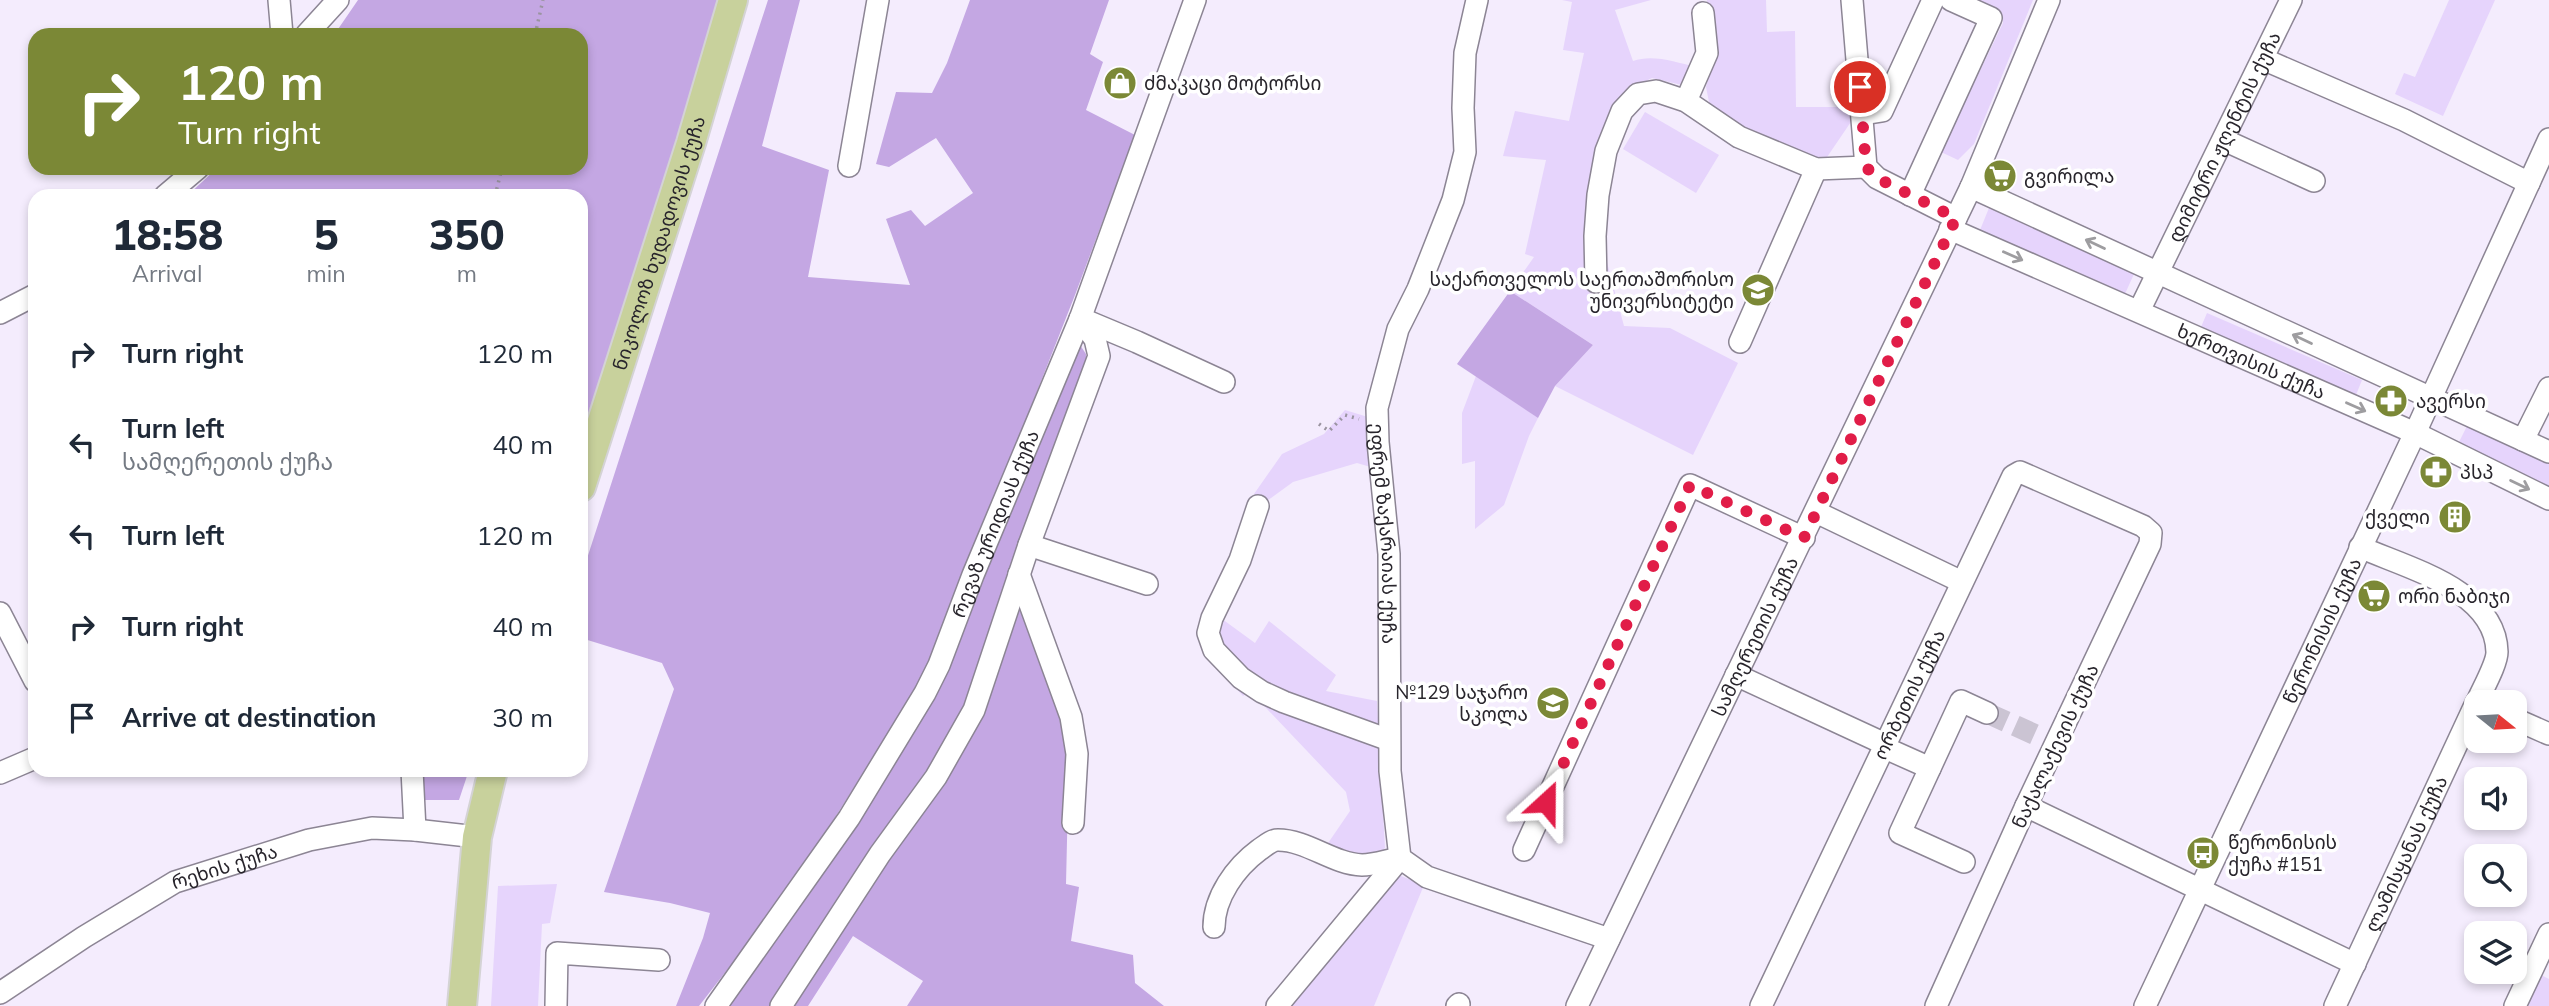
<!DOCTYPE html>
<meta charset="utf-8">
<style>
:root{--surface:#fff;--page:#f6f6f7;--text:#1f2937;--muted:#747a83}
body{margin:0;font-family:Mulish,"Noto Sans Georgian",sans-serif;background:var(--page);color:var(--text);height:100vh;display:flex;flex-direction:column;font-size:26px;white-space:nowrap}
*{box-sizing:border-box;margin:0}
p{font-size:23px;color:var(--muted)}
.icon{flex:none;width:38px;height:38px;fill:none;stroke:currentColor;stroke-width:2;stroke-linecap:round;stroke-linejoin:round}
.map{position:relative;flex:1;overflow:hidden}
.drawer{position:absolute;left:28px;top:189px;width:560px;height:588px;display:flex;flex-direction:column;background:var(--surface);border-radius:21px;box-shadow:0 4px 10px #0003}
.drawer>*{flex:none}
.guide{position:absolute;left:28px;top:28px;width:560px;height:147px;border-radius:21px;box-shadow:0 4px 10px #0003;background:#7b8836;color:#fff;overflow:hidden}
.needle{width:46px;rotate:108deg}
.fabs{position:absolute;left:2464px;top:690px;display:grid;gap:14px}
.fabs a{display:grid;place-items:center;width:63px;height:63px;border-radius:14px;background:var(--surface);box-shadow:0 4px 10px #0003;font-size:35px}
.pin{position:absolute;display:grid;place-items:center;width:60px;height:60px;color:#fff;margin:-30px;border:4px solid #fff;border-radius:50%;box-shadow:0 2px 7px #0007}
.me{position:absolute;width:77px;margin:-38px;rotate:24deg;stroke-linejoin:round;filter:drop-shadow(0 0 5px #0008)}
.turn{display:flex;align-items:center;gap:24px;height:147px;padding:0 35px;font-size:32px}
.turn .icon{width:91px;height:91px;stroke-width:2.5}
.turn b{display:block;font-size:49px;line-height:60px}
.eta{display:flex;justify-content:space-evenly;align-items:center;height:119px;text-align:center}
.eta b{font-size:42px;font-weight:800;line-height:49px}
ul{padding:0;list-style:none}
li{display:flex;align-items:center;gap:21px;height:91px;padding:0 35px}
li div{flex:1}
li b{display:block;font-size:26px}
li em{font-style:normal}
.map>svg:first-child{display:block}
.green{fill:#e6d4fc}
.forest{fill:#c4a7e3}
.lines{fill:none;stroke-linecap:round;stroke-linejoin:round}
.minor-tunnel{stroke:#cbc4d3;stroke-width:21;stroke-dasharray:21 10;stroke-linecap:butt}
.minor-casing{stroke:#8c8594;stroke-width:24}
.major-casing{stroke:#d4d3d5;stroke-width:32}
.path{stroke:#9a94a0;stroke-width:3.5;stroke-dasharray:2 5;stroke-linecap:butt}
.minor{stroke:#fff;stroke-width:21}
.major{stroke:#c8d19c;stroke-width:28}
.oneway{stroke:#9e9da0}
.route{stroke:#e11d48;stroke-width:12;stroke-dasharray:0 21.6}
.labels{text-anchor:middle;stroke-width:7;stroke-linejoin:round;paint-order:stroke}
.poi-label{font-size:19px;fill:#28252c;stroke:#fff;text-anchor:start}
.street-label{font-size:19px;fill:#28252c;stroke:#fff}
</style>
<div class="map">
<svg width="2549" height="1006" viewBox="0 0 2549 1006">
<rect width="100%" height="100%" fill="#f4ecfd"/>
<!-- green -->
<g class="green">
<path d="M1562,0H1651L1615,10L1633,61C1653,54 1675,62 1696,67L1682,85L1652,78L1634,87L1590,192L1610,193L1605,223V255L1624,326L1670,328L1738,363L1693,455L1555,386L1593,345L1510,291L1534,257L1525,254L1546,160L1503,156L1515,111L1569,121L1584,53L1563,50L1572,2Z"/>
<polygon points="1707,0 1766,0 1767,32 1795,31 1796,107 1856,107 1857,113 1823,163 1801,163 1711,112 1706,87 1711,68"/>
<polygon points="1965,0 2033,0 1974,144 1958,160 1941,152 2003,23 2003,17"/>
<polygon points="2449,0 2495,0 2443,116 2395,94 2404,73 2415,77"/>
<polygon points="1645,112 1719,155 1696,193 1623,149"/>
<polygon points="1989,208 2134,274 2124,296 1980,230"/>
<polygon points="2207,313 2362,380 2356,395 2201,327"/>
<polygon points="1476,376 1538,418 1529,436 1504,505 1475,529 1475,461 1462,464 1462,413"/>
<polygon points="1345,410 1371,418 1374,468 1357,463 1293,482 1264,503 1254,494 1282,454 1324,434"/>
<polygon points="2469,422 2549,461 2549,491 2457,446"/>
<polygon points="1218,616 1255,643 1269,621 1336,675 1326,691 1377,701 1385,848 1375,858 1324,849 1350,811 1346,792 1250,691 1243,696 1216,666"/>
<polygon points="1396,874 1424,885 1374,1006 1287,1006"/>
<polygon points="557,884 550,923 542,924 538,1006 491,1006 498,886"/>
<polygon points="2537,973 2549,979 2549,1006 2522,1006"/>
</g>
<!-- forest -->
<g class="forest">
<polygon points="358,0 731,0 581,442 581,196 187,196 217,168 581,168 581,35 334,35"/>
<polygon points="768,0 800,0 762,146 829,170 808,277 910,285 886,219 911,210 925,226 973,193 936,138 889,167 876,164 896,92 932,93 947,63 970,0 1109,0 1090,54 1103,62 1086,110 1135,135 1075,295 925,676 787,893 699,1006 676,1006 703,938 710,913 670,903 604,892 674,689 662,663 581,638 581,577"/>
<polygon points="1510,291 1593,345 1555,386 1538,418 1457,364"/>
<polygon points="1080,345 1086,354 1086,366 962,720 774,1006 726,1006 960,637"/>
<polygon points="1023,597 1063,709 1069,754 1066,884 1079,887 1071,941 1133,955 1135,983 1164,1006 907,1006 923,981 853,936 808,1006 791,1006 943,771"/>
<polygon points="421,770 469,770 459,800 422,800"/>
</g>
<g class="lines">
<!-- minor-tunnel -->
<polyline class="minor-tunnel" points="1987,713 2036,735"/>
<defs>
<g id="minor">
<polyline points="279,0 282,35"/>
<path id="s1" d="M1477,0L1465,53L1463,108L1465,152L1453,200L1418,289L1398,329L1377,408L1378,442L1389,554L1390,771L1400,858L1427,877L1609,939"/>
<polyline points="1852,0 1866,167 1877,178 1956,218"/>
<polyline points="306,35 338,0"/>
<polyline points="2263,59 2404,120 2529,183"/>
<polyline points="1686,101 1707,53 1703,13"/>
<polyline points="1863,114 1882,111 1933,0"/>
<polyline points="2224,140 2314,181"/>
<polyline points="849,166 878,0"/>
<polyline points="1971,187 2549,452"/>
<polyline points="1910,195 1991,18 1951,0"/>
<polyline points="165,196 198,168"/>
<path id="s2" d="M1950,229L2415,433L2549,499"/>
<polyline points="1596,282 1595,236 1598,195 1606,151 1622,111 1638,94 1656,91 1686,101 1739,137 1816,169 1866,167"/>
<path id="s3" d="M2139,311L2291,0"/>
<polyline points="0,313 35,295"/>
<polyline points="1082,319 1137,342 1224,382"/>
<polyline points="1740,342 1816,169"/>
<polyline points="2523,440 2549,388"/>
<polyline points="1258,506 1240,560 1212,618 1208,633 1214,650 1241,678 1262,692 1284,702 1389,740"/>
<polyline points="1816,512 1962,582"/>
<polyline points="1029,545 1147,584"/>
<path d="M2360,547C2407,568 2496,590 2497,652C2497,664 2482,690 2477,702"/>
<polyline points="1019,574 1071,717 1077,754 1073,823"/>
<polyline points="0,613 35,681"/>
<polyline points="1736,675 1885,744"/>
<polyline points="2515,719 2549,734"/>
<polyline points="1883,747 1930,768"/>
<polyline points="412,770 415,830"/>
<polyline points="0,773 35,758"/>
<polyline points="2026,806 2355,964"/>
<polyline points="1524,850 1690,485 1804,538"/>
<polyline points="1964,862 1900,833 1961,701 1987,713"/>
<path d="M1214,927C1214,897 1236,867 1259,850C1265,846 1271,840 1278,840C1307,840 1333,864 1362,865C1374,865 1388,860 1400,858"/>
<path id="s4" d="M0,993L84,937L175,882L309,840L372,828L415,830L477,837"/>
<polyline points="556,1006 557,953 659,960"/>
<path id="s5" d="M716,1006L849,818L925,693L939,665L973,575L1080,319L1195,0"/>
<polyline points="781,1006 880,854 936,777 974,710 1029,545 1099,356 1095,339 1080,319"/>
<polyline points="1277,1006 1400,858"/>
<polyline points="1457,1006 1459,1004"/>
<path id="s6" d="M1577,1006L1971,187L2049,0"/>
<path id="s7" d="M1761,1006L2013,476L2020,472L2143,526L2151,533L2150,544L2026,806L1936,1006"/>
<path id="s8" d="M2145,1006L2415,433L2549,139"/>
<path id="s9" d="M2335,1006L2476,703"/>
<polyline points="2515,1006 2549,934"/>
</g>
<g id="major">
<path id="s10" d="M581,487L691,143L733,0"/>
<polyline points="462,1006 477,837 493,770"/>
</g>
</defs>
<!-- minor casing -->
<use href="#minor" class="minor-casing"/>
<!-- major casing -->
<use href="#major" class="major-casing"/>
<!-- path -->
<g class="path">
<polyline points="535,35 543,0"/>
<polyline points="495,196 502,168"/>
<polyline points="1319,424 1329,431 1345,415 1359,419"/>
</g>
<!-- minor -->
<use href="#minor" class="minor"/>
<!-- major -->
<use href="#major" class="major"/>
</g>
<!-- one-way arrows -->
<defs><path id="oneway-shaft" d="M-6 0H5M1.5-3L5.5 0L1.5 3" fill="none" stroke-width="1.6" stroke-linecap="round" stroke-linejoin="round" transform="scale(1.75)"/></defs>
<g class="oneway">
<use href="#oneway-shaft" transform="translate(2095 244) rotate(-155)"/>
<use href="#oneway-shaft" transform="translate(2013 256) rotate(24)"/>
<use href="#oneway-shaft" transform="translate(2302 339) rotate(-155)"/>
<use href="#oneway-shaft" transform="translate(2356 407) rotate(24)"/>
<use href="#oneway-shaft" transform="translate(2520 485) rotate(26)"/>
</g>
<g class="lines">
<!-- route -->
<polyline class="route" points="1546,802 1690,485 1804,538 1956,218 1877,178 1866,167 1860,87"/>
</g>
<!-- icons -->
<defs>
<symbol id="shop-disc" viewBox="-11 -11 22 22"><circle r="9.5" fill="#7b8836" stroke="#fff"/><path d="M-5-2.5h2.3a2.7 3.5 0 0 1 5.4 0H5L5.5 6h-11ZM-1.5-2.5h3a1.5 2.3 0 0 0-3 0Z" fill="#fff"/></symbol>
<symbol id="supermarket-disc" viewBox="-11 -11 22 22"><circle r="9.5" fill="#7b8836" stroke="#fff"/><path d="M-6-5.5h2.5l.6 2H6L4.5 2H-2.5L-4.4-4H-6ZM-1.5 3.2a1.3 1.3 0 1 0 .1 0ZM3 3.2a1.3 1.3 0 1 0 .1 0Z" fill="#fff"/></symbol>
<symbol id="university-disc" viewBox="-11 -11 22 22"><circle r="9.5" fill="#7b8836" stroke="#fff"/><path d="M0-5L7-2L0 1L-7-2ZM-4 1L0 2.5L4 1V4Q0 6-4 4Z" fill="#fff"/></symbol>
<symbol id="pharmacy-disc" viewBox="-11 -11 22 22"><circle r="9.5" fill="#7b8836" stroke="#fff"/><path d="M-2-6h4v4h4v4h-4v4h-4v-4h-4v-4h4Z" fill="#fff"/></symbol>
<symbol id="building-disc" viewBox="-11 -11 22 22"><circle r="9.5" fill="#7b8836" stroke="#fff"/><path d="M-4-6H4V6H1V3H-1V6H-4ZM-2.5-4.3h1.7v1.8h-1.7ZM.8-4.3h1.7v1.8H.8ZM-2.5-1h1.7V.8h-1.7ZM.8-1h1.7V.8H.8Z" fill="#fff"/></symbol>
<symbol id="school-disc" viewBox="-11 -11 22 22"><circle r="9.5" fill="#7b8836" stroke="#fff"/><path d="M0-5L7-2L0 1L-7-2ZM-4 1L0 2.5L4 1V4Q0 6-4 4Z" fill="#fff"/></symbol>
<symbol id="bus-disc" viewBox="-11 -11 22 22"><circle r="9.5" fill="#7b8836" stroke="#fff"/><path d="M-5-6H5V4H4V6H2V4H-2V6H-4V4H-5ZM-3.5-4V0h7V-4ZM-3.5 1.2v1.5H-2V1.2ZM2 1.2v1.5H3.5V1.2Z" fill="#fff"/></symbol>
</defs>
<g fill-rule="evenodd">
<use href="#shop-disc" x="1101" y="64" width="38" height="38"/>
<use href="#supermarket-disc" x="1981" y="157" width="38" height="38"/>
<use href="#university-disc" x="1739" y="271" width="38" height="38"/>
<use href="#pharmacy-disc" x="2372" y="382" width="38" height="38"/>
<use href="#pharmacy-disc" x="2417" y="453" width="38" height="38"/>
<use href="#building-disc" x="2436" y="498" width="38" height="38"/>
<use href="#supermarket-disc" x="2355" y="577" width="38" height="38"/>
<use href="#school-disc" x="1534" y="684" width="38" height="38"/>
<use href="#bus-disc" x="2184" y="834" width="38" height="38"/>
</g>
<g class="labels">
<!-- poi labels -->
<g class="poi-label">
<text x="1144" y="90">ძმაკაცი მოტორსი</text>
<text x="2024" y="183">გვირილა</text>
<text x="1734" y="286" text-anchor="end">საქართველოს საერთაშორისო<tspan x="1734" dy="22">უნივერსიტეტი</tspan></text>
<text x="2416" y="408">ავერსი</text>
<text x="2460" y="479">პსპ</text>
<text x="2430" y="524" text-anchor="end">ქველი</text>
<text x="2398" y="603">ორი ნაბიჯი</text>
<text x="1528" y="699" text-anchor="end">№129 საჯარო<tspan x="1528" dy="22">სკოლა</tspan></text>
<text x="2228" y="849">წერონისის<tspan x="2228" dy="22">ქუჩა #151</tspan></text>
</g>
<!-- street labels -->
<g class="street-label">
<text dy="7" stroke="none"><textPath href="#s3" startOffset="194">დიმიტრი ჟღენტის ქუჩა</textPath></text>
<text dy="7" stroke="none"><textPath href="#s10" startOffset="256">ნიკოლოზ ხუდადოვის ქუჩა</textPath></text>
<text dy="7" stroke="none"><textPath href="#s2" startOffset="329">ხერთვისის ქუჩა</textPath></text>
<text dy="7" stroke="none"><textPath href="#s5" startOffset="560">რევაზ ურიდიას ქუჩა</textPath></text>
<text dy="7" stroke="none"><textPath href="#s1" startOffset="551">ეფრემ ზაქარაიას ქუჩა</textPath></text>
<text dy="7" stroke="none"><textPath href="#s8" startOffset="415">წერონისის ქუჩა</textPath></text>
<text dy="7" stroke="none"><textPath href="#s6" startOffset="410">სამღერეთის ქუჩა</textPath></text>
<text dy="7" stroke="none"><textPath href="#s7" startOffset="345">ორბეთის ქუჩა</textPath></text>
<text transform="translate(2055 746) rotate(-65)" y="7">ნაქალაქევის ქუჩა</text>
<text dy="7" stroke="none"><textPath href="#s9" startOffset="168">ლამისყანას ქუჩა</textPath></text>
<text dy="7" stroke="none"><textPath href="#s4" startOffset="259">რეხის ქუჩა</textPath></text>
</g>
</g>
</svg>
<div class="fabs">
<a><svg class="needle" viewBox="-14 -14 28 28"><path d="M0-13l5 13h-10z" fill="#e53935"/><path d="M0 13l5-13h-10z" fill="#747a83"/></svg></a>
<a><svg class="icon" aria-label="sound" viewBox="0 0 24 24"><path d="M4 9h4l5-4v14l-5-4H4zM17 9q2 3 0 6"/></svg></a>
<a><svg class="icon" aria-label="search" viewBox="0 0 24 24"><circle cx="10" cy="10" r="6"/><path d="M15 15l6 6"/></svg></a>
<a><svg class="icon" aria-label="layers" viewBox="0 0 24 24"><path d="M12 4l9 5-9 5-9-5zM3 14l9 5 9-5"/></svg></a>
</div>
<div class="pin" style="left:1860px;top:87px;background:#d93025"><svg class="icon" aria-label="arrive" viewBox="0 0 24 24"><path d="M6 21V4h12l-3 4 3 4H6"/></svg></div>
<svg class="me" style="left:1546px;top:802px" viewBox="-20 -20 40 40"><path d="M0-17L14 15 0 8-14 15z" fill="#e11d48" stroke="#fff" stroke-width="4"/></svg>
<div class="guide">
<div class="turn"><svg class="icon" aria-label="right" viewBox="0 0 24 24"><path d="M7 20v-9h11M14 6l5 5-5 5"/></svg><div><b>120 m</b>Turn right</div></div>
</div>
<section class="drawer">
<div class="eta">
<div><b>18:58</b><p>Arrival</p></div>
<div><b>5</b><p>min</p></div>
<div><b>350</b><p>m</p></div>
</div>
<ul>
<li><svg class="icon" aria-label="right" viewBox="0 0 24 24"><path d="M7 20v-9h11M14 6l5 5-5 5"/></svg><div><b>Turn right</b></div><em>120 m</em></li>
<li><svg class="icon" aria-label="left" viewBox="0 0 24 24"><path d="M17 20v-9H6M10 6l-5 5 5 5"/></svg><div><b>Turn left</b><p>სამღერეთის ქუჩა</p></div><em>40 m</em></li>
<li><svg class="icon" aria-label="left" viewBox="0 0 24 24"><path d="M17 20v-9H6M10 6l-5 5 5 5"/></svg><div><b>Turn left</b></div><em>120 m</em></li>
<li><svg class="icon" aria-label="right" viewBox="0 0 24 24"><path d="M7 20v-9h11M14 6l5 5-5 5"/></svg><div><b>Turn right</b></div><em>40 m</em></li>
<li><svg class="icon" aria-label="arrive" viewBox="0 0 24 24"><path d="M6 21V4h12l-3 4 3 4H6"/></svg><div><b>Arrive at destination</b></div><em>30 m</em></li>
</ul>
</section>
</div>
